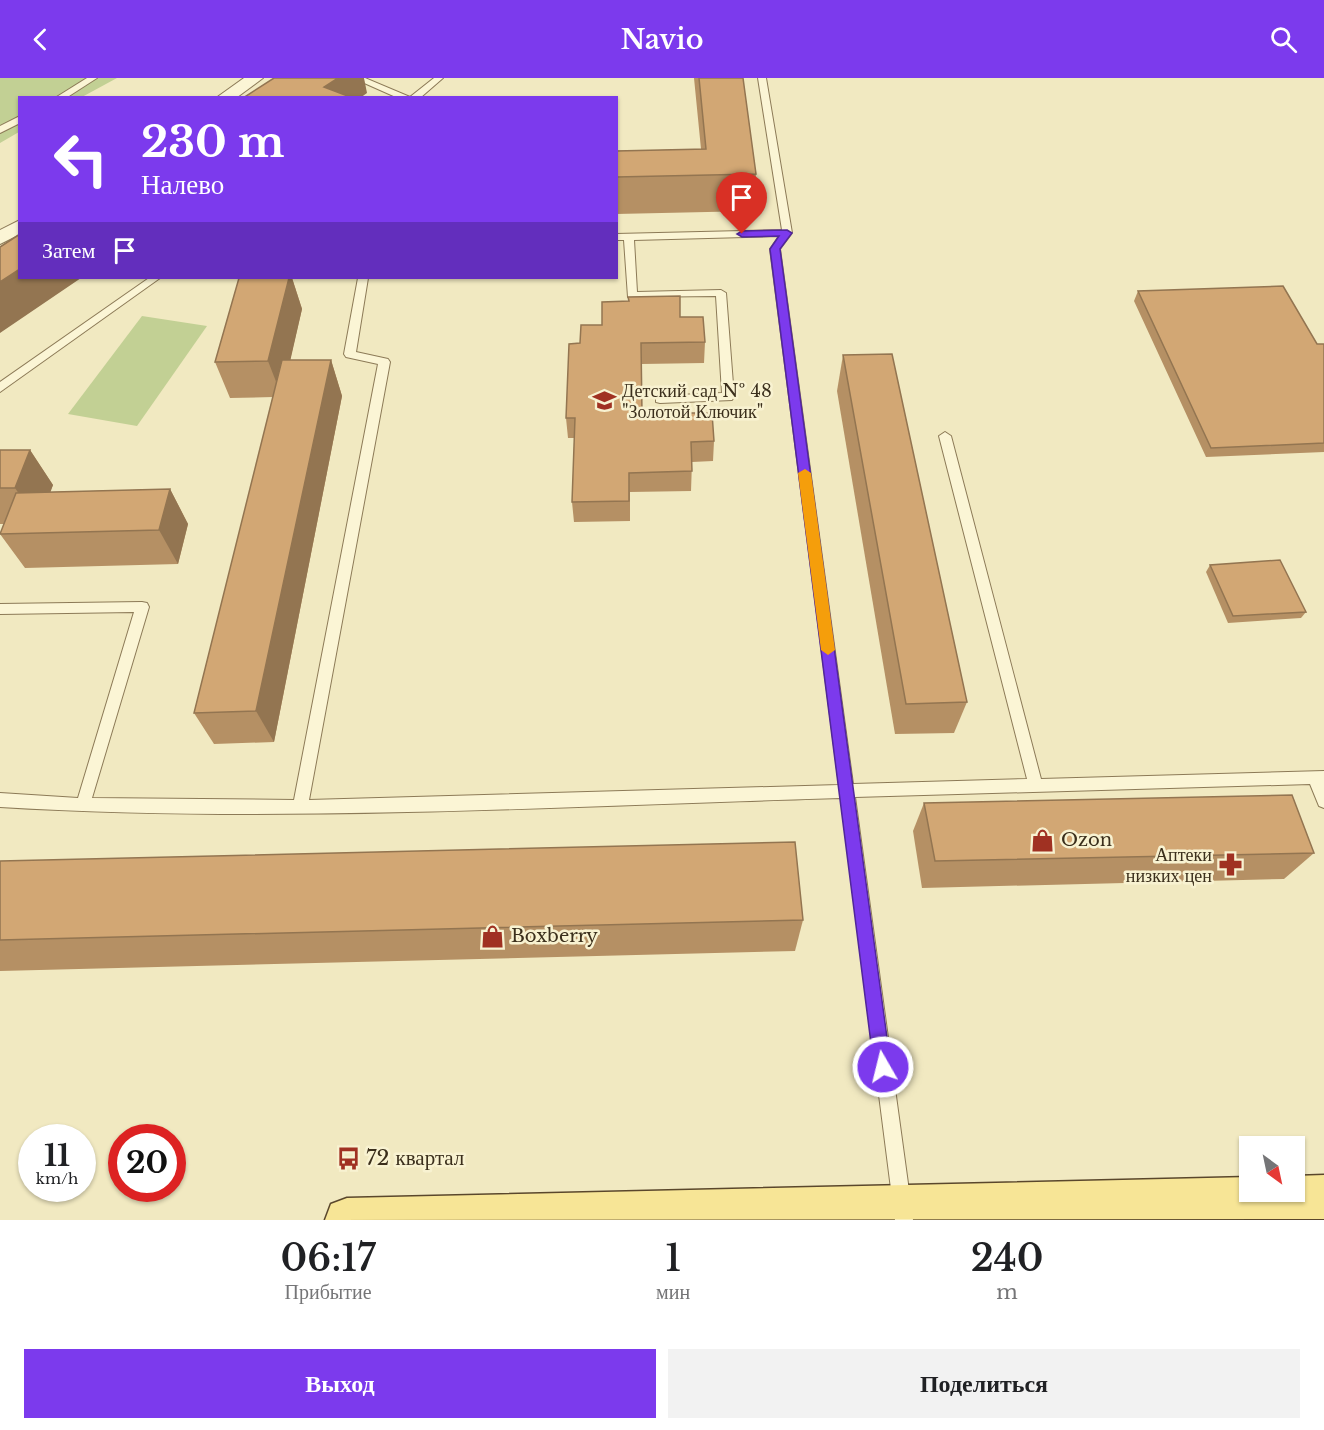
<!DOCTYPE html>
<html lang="ru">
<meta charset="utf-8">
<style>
:root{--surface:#fff;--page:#f2f2f2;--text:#202124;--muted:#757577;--accent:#7c3aed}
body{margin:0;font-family:"Libre Baskerville",serif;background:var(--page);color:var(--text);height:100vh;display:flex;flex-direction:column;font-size:22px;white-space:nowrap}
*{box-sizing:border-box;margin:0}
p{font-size:20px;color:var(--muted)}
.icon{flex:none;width:33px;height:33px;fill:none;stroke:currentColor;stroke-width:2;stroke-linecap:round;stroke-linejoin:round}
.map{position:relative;height:1142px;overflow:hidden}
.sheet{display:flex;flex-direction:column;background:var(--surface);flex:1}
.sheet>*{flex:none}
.hud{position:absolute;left:18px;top:18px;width:600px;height:183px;border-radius:0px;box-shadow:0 2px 4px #0004;background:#7c3aed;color:#fff;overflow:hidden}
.needle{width:39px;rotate:147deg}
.tools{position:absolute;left:1239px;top:1058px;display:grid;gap:12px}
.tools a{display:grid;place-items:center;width:66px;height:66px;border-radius:0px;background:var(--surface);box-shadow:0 2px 4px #0004;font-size:30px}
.speed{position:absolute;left:18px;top:1046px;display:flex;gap:12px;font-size:30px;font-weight:700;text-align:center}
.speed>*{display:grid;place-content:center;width:78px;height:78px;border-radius:50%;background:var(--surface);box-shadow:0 2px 4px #0004;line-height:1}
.speed small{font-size:15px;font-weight:400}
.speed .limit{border:9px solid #d22;background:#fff;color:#111}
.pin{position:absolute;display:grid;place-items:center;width:51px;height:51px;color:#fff;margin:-62px -26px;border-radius:50% 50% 50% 0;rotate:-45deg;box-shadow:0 0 6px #0007}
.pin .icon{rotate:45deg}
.me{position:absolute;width:66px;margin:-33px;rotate:352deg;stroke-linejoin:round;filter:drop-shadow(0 0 4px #0008)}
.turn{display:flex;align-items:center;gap:21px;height:126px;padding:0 24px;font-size:27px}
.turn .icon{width:78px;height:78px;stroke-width:2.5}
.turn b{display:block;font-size:42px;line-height:51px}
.then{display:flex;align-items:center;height:57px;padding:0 24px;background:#0003;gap:12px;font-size:22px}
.eta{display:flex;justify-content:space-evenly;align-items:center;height:102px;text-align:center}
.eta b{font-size:36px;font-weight:600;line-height:42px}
.cta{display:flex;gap:12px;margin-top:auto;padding:12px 24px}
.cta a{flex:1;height:69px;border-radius:0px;background:var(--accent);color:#fff;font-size:24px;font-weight:600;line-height:69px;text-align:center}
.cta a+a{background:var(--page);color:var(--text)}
header{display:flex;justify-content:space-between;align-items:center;height:78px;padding:0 24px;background:var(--accent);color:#fff;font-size:27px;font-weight:600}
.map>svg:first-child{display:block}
.green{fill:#c2d094}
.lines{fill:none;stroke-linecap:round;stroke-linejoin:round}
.lane-casing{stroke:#8c7a57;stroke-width:2}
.street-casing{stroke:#8c7a57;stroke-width:2}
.primary-casing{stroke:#5a472c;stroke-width:3}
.lane{fill:#fbf5d5;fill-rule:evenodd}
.street{fill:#fbf5d5;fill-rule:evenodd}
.primary{fill:#f7e596;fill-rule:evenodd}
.wall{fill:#b59064}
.shaded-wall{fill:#937551}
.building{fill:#d2a774;stroke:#937551;stroke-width:1.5}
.route{fill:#7c3aed;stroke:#51269a;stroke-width:1.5}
.slow{fill:#f59e0b}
.labels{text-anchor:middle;stroke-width:5;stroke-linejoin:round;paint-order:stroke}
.poi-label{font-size:18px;fill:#3b2f1c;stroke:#f8f2d1;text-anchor:start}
.near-poi-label{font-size:21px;fill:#3b2f1c;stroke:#f8f2d1;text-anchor:start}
</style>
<header><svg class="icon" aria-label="back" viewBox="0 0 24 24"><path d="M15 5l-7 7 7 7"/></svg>Navio<svg class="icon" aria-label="search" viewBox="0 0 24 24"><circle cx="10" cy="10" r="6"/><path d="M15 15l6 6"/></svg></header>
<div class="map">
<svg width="1324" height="1142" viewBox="0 0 1324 1142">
<rect width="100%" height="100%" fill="#f1e9c1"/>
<!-- green -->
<g class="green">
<polygon points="0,0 117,0 82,19 20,20 19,54 0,65"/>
<polygon points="142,238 207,248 137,348 68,336"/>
</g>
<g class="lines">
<defs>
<g id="lane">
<polygon points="87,0 97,0 66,20 55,20"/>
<polygon points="353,0 365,0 410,19 434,0 443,0 420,20 398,20"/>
<path d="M758,0H766L792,155L780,171L853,706L1027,701L939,358L945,354L951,358L1041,701L1324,693V730L1319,728L1310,706L855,719L913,1142H895L841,720C561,728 280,746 0,729V715L78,720L134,534L0,536V526L142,524L147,525L149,529L92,720L294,722L378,286L346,279L344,276L358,200H368L356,274L388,281L390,284L309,722L839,707L770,171L779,158L634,162L637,214L721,212L726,215L734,319L732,322L660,325L656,324V318L722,315L716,218L628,219L624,162H616V156L782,152Z"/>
<polygon points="20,38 20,45 0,55 0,48"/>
<polygon points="149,200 160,200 0,314 0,304"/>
</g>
<g id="street">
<polygon points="244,0 263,0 236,20 216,20"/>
<polygon points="20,142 20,156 0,166 0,152"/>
</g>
<polygon id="primary" points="1324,1097 1324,1141 325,1142 331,1126 347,1120 1250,1099 1250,1113 1294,1113 1294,1098"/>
</defs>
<!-- lane casing -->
<use href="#lane" class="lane-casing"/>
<!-- street casing -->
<use href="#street" class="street-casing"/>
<!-- primary casing -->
<use href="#primary" class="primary-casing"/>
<!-- lane -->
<use href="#lane" class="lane"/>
<!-- street -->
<use href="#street" class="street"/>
<!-- primary -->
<use href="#primary" class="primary"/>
</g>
<!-- wall -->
<g class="wall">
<polygon points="694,0 743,0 756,96 753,133 616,136 616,73 701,71"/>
<polygon points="239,200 292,200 302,231 290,282 331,282 342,318 274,664 214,666 194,635 273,319 230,320 215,284"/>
<polygon points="1138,213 1317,266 1324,266 1324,374 1206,379 1134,223"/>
<polygon points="680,239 705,264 704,285 642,286 642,335 714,363 713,383 692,384 691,413 630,414 630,443 574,444 572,424 575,360 568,360 566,340 580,265 602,247"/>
<polygon points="843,277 967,624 954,655 895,656 837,313"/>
<polygon points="0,372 30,372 53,407 50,414 170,411 188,446 178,486 25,490 0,456 4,446 0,446"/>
<polygon points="1210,487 1306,534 1301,540 1228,545 1206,494"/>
<polygon points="924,725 1314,775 1284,801 922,810 913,753"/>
<polygon points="0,783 803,842 795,873 0,893"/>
</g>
<!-- shaded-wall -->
<g class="shaded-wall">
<polygon points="338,0 364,0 367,15 360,20 327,20 324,9"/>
<polygon points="20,191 20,200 81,200 0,255 0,204"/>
<polygon points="289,200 292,200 302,231 282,319 268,283"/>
<polygon points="331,282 342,318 274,664 256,633"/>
<polygon points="30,372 53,407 39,445 15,410"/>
<polygon points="170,411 188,446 178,486 159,452"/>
</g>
<!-- building -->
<g class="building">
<polygon points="274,0 338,0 324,9 353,20 243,20"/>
<polygon points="699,0 743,0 756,96 616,99 616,73 706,71"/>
<polygon points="20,156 20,191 0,204 0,169"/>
<polygon points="239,200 289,200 268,283 215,284"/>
<polygon points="1283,208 1317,266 1324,266 1324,365 1211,370 1138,213"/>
<polygon points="680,218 680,239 703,239 705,264 641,265 642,335 712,335 714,363 691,364 692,393 629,395 629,423 572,424 575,340 566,340 569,266 580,265 581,247 602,247 602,224 629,223 628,219"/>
<polygon points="892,276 967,624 906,626 843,277"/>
<polygon points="282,282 331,282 256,633 194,635"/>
<polygon points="0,372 30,372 15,410 0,410"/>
<polygon points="170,411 159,452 0,456 16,415"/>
<polygon points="1280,482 1306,534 1233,538 1210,487"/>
<polygon points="1292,717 1314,775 935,783 924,725"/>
<polygon points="795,764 803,842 0,862 0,783"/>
</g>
<!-- route -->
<polygon class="route" points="787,152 792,155 780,171 891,989 889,995 883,998 877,995 874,989 770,171 779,158 742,159 737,156 742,153"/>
<!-- slow -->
<polygon class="slow" points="805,391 811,395 835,572 828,577 821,572 798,395"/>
<!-- icons -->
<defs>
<symbol id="school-bare" viewBox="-9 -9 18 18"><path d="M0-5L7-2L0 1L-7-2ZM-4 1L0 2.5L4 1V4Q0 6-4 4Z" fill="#a03122" stroke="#f8f2d1" stroke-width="2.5" paint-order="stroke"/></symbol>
<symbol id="shop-bare" viewBox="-9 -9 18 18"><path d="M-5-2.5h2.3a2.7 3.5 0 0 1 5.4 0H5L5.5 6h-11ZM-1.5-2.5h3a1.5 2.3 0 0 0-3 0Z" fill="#a03122" stroke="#f8f2d1" stroke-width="2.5" paint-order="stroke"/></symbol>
<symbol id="pharmacy-bare" viewBox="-9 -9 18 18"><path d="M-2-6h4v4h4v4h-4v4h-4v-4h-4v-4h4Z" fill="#a03122" stroke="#f8f2d1" stroke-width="2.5" paint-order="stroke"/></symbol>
<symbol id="bus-bare" viewBox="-9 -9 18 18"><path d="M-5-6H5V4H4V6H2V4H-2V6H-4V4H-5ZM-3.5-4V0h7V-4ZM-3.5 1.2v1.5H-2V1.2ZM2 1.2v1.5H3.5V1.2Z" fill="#a03122" stroke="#f8f2d1" stroke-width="2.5" paint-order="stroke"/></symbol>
</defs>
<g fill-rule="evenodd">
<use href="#school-bare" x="588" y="306" width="33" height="33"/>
<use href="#shop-bare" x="1026" y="746" width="33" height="33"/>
<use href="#pharmacy-bare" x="1214" y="770" width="33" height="33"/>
<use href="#shop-bare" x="476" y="842" width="33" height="33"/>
<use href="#bus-bare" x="332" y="1064" width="33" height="33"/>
</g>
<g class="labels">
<!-- poi labels -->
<g class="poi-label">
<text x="622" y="319">Детский сад № 48<tspan x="622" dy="21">"Золотой Ключик"</tspan></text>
<text x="1061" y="768">Ozon</text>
<text x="1212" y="783" text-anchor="end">Аптеки<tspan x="1212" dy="21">низких цен</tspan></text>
<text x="511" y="864">Boxberry</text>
</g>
<!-- near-poi labels -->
<g class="near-poi-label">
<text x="366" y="1087">72 квартал</text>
</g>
</g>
</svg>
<div class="tools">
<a><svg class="needle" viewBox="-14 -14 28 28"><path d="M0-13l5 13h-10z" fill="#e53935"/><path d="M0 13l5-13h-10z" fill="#757577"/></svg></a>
</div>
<div class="speed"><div>11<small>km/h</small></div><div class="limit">20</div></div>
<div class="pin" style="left:742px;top:156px;background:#d93025"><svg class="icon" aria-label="arrive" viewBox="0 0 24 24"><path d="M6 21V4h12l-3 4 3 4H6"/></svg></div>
<svg class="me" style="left:883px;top:989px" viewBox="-20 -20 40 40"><circle r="17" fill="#7c3aed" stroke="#fff" stroke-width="3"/><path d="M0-11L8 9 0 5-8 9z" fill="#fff"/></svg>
<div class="hud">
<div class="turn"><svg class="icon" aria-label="left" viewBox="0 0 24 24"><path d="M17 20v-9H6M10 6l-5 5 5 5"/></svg><div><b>230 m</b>Налево</div></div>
<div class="then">Затем<svg class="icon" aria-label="arrive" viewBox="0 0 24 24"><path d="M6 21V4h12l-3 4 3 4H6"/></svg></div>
</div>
</div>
<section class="sheet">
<div class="eta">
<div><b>06:17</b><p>Прибытие</p></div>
<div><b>1</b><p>мин</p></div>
<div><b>240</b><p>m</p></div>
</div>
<div class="cta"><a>Выход</a><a>Поделиться</a></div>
</section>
